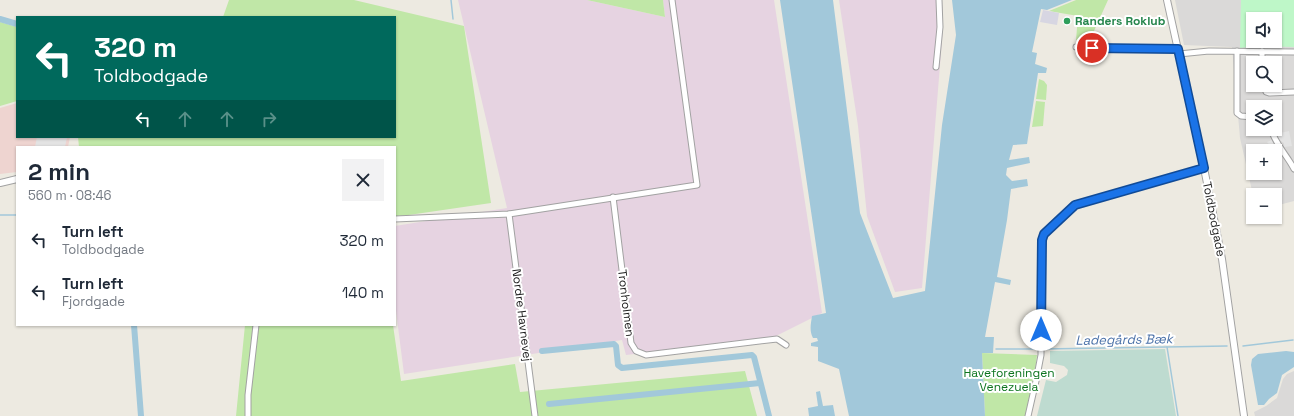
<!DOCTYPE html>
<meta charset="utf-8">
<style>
:root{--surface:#fff;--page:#f2f2f3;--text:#1f2937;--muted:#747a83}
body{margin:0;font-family:"Space Grotesk",sans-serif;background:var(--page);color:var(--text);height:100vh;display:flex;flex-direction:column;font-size:15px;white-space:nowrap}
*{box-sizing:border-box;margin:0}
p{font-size:13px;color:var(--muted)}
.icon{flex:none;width:22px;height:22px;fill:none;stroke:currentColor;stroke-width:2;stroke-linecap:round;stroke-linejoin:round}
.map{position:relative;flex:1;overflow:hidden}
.side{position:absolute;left:16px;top:146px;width:380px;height:180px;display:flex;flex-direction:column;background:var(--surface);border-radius:0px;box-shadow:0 1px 3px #0004}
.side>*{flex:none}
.hud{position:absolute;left:16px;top:16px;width:380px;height:122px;border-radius:0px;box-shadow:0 1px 3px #0004;background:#00695c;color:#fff;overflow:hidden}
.buttons{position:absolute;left:1246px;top:12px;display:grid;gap:8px}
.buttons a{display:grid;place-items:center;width:36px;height:36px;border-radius:0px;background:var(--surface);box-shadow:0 1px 3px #0004;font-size:20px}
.pin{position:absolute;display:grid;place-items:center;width:34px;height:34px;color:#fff;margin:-17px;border:2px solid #fff;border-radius:50%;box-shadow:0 1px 4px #0007}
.me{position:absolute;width:44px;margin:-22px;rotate:0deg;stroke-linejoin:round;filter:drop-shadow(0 0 3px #0008)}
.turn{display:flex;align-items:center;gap:14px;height:84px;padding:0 12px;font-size:18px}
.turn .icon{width:52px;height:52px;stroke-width:2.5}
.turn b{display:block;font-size:28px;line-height:34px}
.lanes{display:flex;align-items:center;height:38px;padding:0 12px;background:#0003;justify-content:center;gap:20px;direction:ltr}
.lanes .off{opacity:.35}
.round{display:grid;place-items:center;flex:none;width:42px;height:42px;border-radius:0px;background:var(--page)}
.overview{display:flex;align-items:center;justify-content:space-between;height:68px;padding:0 12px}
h1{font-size:24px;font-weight:700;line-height:30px}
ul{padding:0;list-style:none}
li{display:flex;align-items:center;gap:12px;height:52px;padding:0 12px}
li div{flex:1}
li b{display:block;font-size:15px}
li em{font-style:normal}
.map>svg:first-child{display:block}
.residential{fill:#dad9d8;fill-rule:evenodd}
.commercial{fill:#eed4d0}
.industrial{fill:#e6d3e1}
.grass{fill:#c0e7a7}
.wetland{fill:#bedbd0}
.park{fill:#bef7c8;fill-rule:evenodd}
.parking{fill:#e3e3e3}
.plaza{fill:#d7d6e2}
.water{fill:#a2c8da}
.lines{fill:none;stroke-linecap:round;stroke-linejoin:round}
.stream{stroke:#a2c8da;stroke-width:1.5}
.canal{stroke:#a2c8da;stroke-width:6}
.minor-casing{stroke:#a2a2a2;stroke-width:7}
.tertiary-casing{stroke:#a2a2a2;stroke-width:8}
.minor{stroke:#fff;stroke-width:5}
.tertiary{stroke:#fff;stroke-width:6}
.route-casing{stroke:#114b97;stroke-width:10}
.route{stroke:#1a73e8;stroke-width:7}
.leisure-dot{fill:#2e9e5b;stroke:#fff;stroke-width:1.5}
.labels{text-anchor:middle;stroke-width:4;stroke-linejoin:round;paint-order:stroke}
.leisure-label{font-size:12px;font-weight:bold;fill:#27864d;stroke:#fff;text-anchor:start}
.street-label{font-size:12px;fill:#1b1b1b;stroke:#fff}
.park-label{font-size:12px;fill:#0e7520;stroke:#fff}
.water-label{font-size:13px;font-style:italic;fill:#4b71a8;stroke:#fff}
</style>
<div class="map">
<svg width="1294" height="416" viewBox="0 0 1294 416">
<rect width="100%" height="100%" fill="#edeae1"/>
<!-- residential -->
<g class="residential">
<path d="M1175,0H1294V201L1275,206V195H1253L1240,138L1232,47L1184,45ZM1253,19H1275V41H1253ZM1253,63H1275V85H1253ZM1253,107H1275V129H1253ZM1253,151H1275V173H1253Z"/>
<polygon points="1294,371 1294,416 1255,416 1254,412 1266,406 1277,398 1283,379 1287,374"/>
</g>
<!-- commercial -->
<polygon class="commercial" points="17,103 17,137 70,137 68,147 17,147 17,172 0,174 0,108"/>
<!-- industrial -->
<g class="industrial">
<polygon points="458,0 587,0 665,17 663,0 774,0 822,313 774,337 626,355 622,340 404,374 395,303 395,226 507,208"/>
<polygon points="839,0 942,0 943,28 922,288 895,292 867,216 858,126"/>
</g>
<!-- grass -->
<g class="grass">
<polygon points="229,0 354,0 464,26 491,203 395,217 395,147 79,147 78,137 395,137 395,17 223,17"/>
<polygon points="587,0 663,0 665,17"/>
<polygon points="1076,0 1108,0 1089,42 1076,40 1078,16 1049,11"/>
<polygon points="0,22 17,27 17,101 0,106"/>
<polygon points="1039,79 1044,81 1047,85 1046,100 1036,99"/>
<polygon points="1036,101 1045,102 1043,126 1032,127"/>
<polygon points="245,325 393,325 401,381 515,364 520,392 745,371 757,416 236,416"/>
<polygon points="982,353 1037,355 1030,416 985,416"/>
</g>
<!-- wetland -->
<polygon class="wetland" points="1165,349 1176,416 1037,416 1046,380 1056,382 1067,375 1068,370 1064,366 1050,363 1050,351"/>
<!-- park -->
<path class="park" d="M1241,0H1294V47L1257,46L1240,48ZM1253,19H1275V41H1253Z"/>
<!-- parking -->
<g class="parking">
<polygon points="1289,131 1292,146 1284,147 1284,143 1277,138 1276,134"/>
<polygon points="37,137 67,137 65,147 35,147"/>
<polygon points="1272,140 1282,152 1278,156 1267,142"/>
</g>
<!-- plaza -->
<polygon class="plaza" points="1043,10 1059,13 1057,25 1040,22"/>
<!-- water -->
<g class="water">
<path d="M780,0H833L860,213L893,298L925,291L942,125L956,35L952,0H1072L1047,10L1041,9L1032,52L1037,53L1035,64L1047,68L1046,73H1038L1027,144L1013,145L1009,160L1029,157L1030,163L1007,168L1006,175L1012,181L1027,179L1028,186L1011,189L1007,220L997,277L1011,280L1010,285L995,282L985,337H994L993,353H982L985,416H849L839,369L818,361V347L811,346V343L818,341L817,338H813C809,331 811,323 812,316L826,313Z"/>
<polygon points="1251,144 1263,148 1264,151 1253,151 1253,156 1248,156 1246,152 1247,146"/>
<polygon points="1286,351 1294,352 1294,367 1282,375 1277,393 1269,399 1264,405 1258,405 1251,365 1252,359 1258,354"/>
<polygon points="820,391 823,406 833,405 835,416 809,416 808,408 818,406 816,392"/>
</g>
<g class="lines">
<!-- stream -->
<g class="stream">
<polyline points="451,0 453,19"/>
<polyline points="0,215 17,215"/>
<polyline points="1243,346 1293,340"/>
<polyline points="1167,347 1178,416"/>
<polyline points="996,349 1039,349"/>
<polyline points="1043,349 1227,346"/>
</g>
<!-- canal -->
<g class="canal">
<polyline points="0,19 17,24"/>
<polyline points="134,325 141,416"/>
<polyline points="542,351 614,344 616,346 618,365 622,368 752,355 754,357 769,416"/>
<polyline points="549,404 760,383"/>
</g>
<defs>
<g id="minor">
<polyline points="1076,47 1178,49"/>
<polyline points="1237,51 1237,113 1241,116 1253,117"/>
<polyline points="1179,54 1209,51 1294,52"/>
<polyline points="1262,63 1262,51"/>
<polyline points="936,67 940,27 939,0"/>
<polyline points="1265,85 1266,92 1269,93 1294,92"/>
<path d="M1271,129C1275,144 1287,155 1294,169"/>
<polyline points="613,197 631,343 636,351 646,355 777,339 786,345"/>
<polyline points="509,214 535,416"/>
<polyline points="395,219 509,214 697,185 672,0"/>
<polyline points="248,416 248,395 256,325"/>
<polyline points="1028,416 1036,381 1041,355 1042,240 1044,235 1075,205 1204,168"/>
</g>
<g id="tertiary">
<polyline points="1167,0 1204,168 1222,259 1244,416"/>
<polyline points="0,183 17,179"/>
</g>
</defs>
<!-- minor casing -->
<use href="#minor" class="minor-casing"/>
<!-- tertiary casing -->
<use href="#tertiary" class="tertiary-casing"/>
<!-- minor -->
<use href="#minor" class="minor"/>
<!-- tertiary -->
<use href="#tertiary" class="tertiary"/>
</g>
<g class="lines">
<defs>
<polyline id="route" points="1041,330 1042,240 1044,234 1075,205 1204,168 1178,49 1092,48"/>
</defs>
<!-- route casing -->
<use href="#route" class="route-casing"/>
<!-- route -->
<use href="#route" class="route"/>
</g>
<!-- markers -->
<circle class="leisure-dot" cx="1067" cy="21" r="4"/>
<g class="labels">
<!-- leisure labels -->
<g class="leisure-label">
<text x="1075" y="25">Randers Roklub</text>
</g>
<!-- street labels -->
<g class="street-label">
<text transform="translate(1214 219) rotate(79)" y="4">Toldbodgade</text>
<text transform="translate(626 303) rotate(83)" y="4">Tronholmen</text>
<text transform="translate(522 315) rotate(83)" y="4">Nordre Havnevej</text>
</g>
<!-- park labels -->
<g class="park-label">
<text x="1009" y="377">Haveforeningen<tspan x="1009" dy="14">Venezuela</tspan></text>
</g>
<!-- water labels -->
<g class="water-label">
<text transform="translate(1124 339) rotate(-1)" y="5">Ladegårds Bæk</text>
</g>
</g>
</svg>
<div class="buttons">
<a><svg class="icon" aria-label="sound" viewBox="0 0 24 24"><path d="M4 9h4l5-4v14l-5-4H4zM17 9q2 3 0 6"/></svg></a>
<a><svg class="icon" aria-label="search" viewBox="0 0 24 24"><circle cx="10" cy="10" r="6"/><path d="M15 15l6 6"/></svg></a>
<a><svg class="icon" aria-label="layers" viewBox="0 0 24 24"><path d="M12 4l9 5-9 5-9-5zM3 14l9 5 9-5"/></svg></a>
<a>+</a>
<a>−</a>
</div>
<div class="pin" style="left:1092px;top:48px;background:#d93025"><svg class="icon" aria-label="arrive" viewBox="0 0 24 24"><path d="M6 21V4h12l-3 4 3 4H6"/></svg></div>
<svg class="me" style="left:1041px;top:330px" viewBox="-20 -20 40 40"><circle r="19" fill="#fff"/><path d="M0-13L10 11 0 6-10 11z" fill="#1a73e8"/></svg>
<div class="hud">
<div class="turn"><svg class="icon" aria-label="left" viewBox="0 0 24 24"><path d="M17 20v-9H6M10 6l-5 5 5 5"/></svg><div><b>320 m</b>Toldbodgade</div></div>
<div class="lanes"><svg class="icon" aria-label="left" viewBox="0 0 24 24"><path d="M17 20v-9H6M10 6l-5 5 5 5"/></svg><svg class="icon off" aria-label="ahead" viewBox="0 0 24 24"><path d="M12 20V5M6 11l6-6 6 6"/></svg><svg class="icon off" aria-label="ahead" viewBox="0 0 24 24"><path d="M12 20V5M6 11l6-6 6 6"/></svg><svg class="icon off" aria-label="right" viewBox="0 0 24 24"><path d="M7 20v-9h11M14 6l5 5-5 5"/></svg></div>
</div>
<section class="side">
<div class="overview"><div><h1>2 min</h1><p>560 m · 08:46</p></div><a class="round"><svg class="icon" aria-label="close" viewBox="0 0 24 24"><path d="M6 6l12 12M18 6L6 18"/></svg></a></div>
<ul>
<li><svg class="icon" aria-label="left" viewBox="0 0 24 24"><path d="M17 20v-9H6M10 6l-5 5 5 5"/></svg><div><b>Turn left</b><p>Toldbodgade</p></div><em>320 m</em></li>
<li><svg class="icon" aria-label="left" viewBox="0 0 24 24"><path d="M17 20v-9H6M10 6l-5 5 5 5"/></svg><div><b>Turn left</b><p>Fjordgade</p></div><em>140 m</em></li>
</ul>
</section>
</div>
